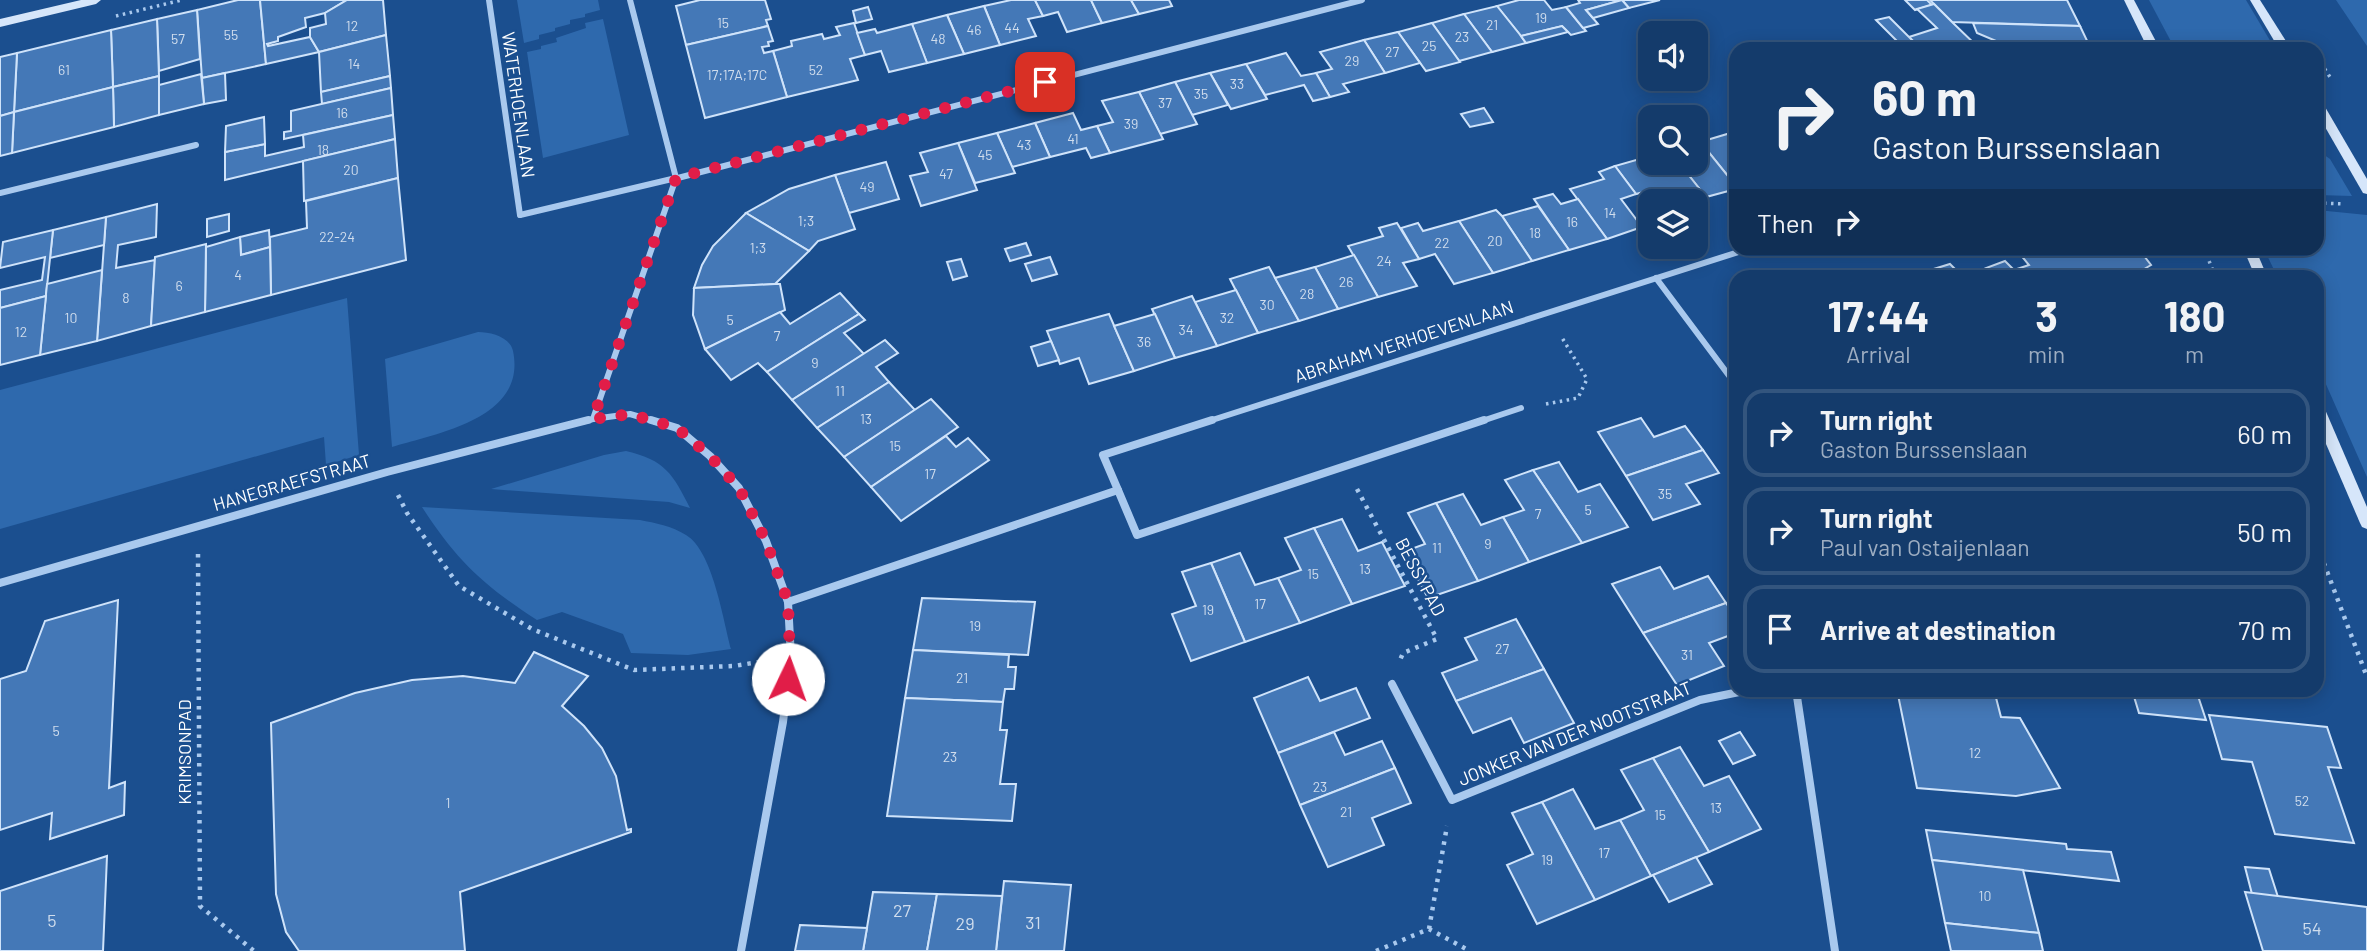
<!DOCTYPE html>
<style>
:root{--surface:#143b6b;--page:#1d4271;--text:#f1f3f6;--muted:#9dadc1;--line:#33557e}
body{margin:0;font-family:Barlow,sans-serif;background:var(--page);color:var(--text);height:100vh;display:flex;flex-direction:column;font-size:26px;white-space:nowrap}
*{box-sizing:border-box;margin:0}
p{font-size:23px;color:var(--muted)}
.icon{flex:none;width:38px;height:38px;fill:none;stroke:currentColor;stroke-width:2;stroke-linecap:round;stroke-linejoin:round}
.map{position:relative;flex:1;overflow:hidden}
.panel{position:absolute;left:1729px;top:270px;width:595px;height:427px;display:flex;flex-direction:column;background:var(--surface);border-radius:21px;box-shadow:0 4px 18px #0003,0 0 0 2px var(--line)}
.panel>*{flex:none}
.hud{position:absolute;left:1729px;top:42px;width:595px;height:214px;border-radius:21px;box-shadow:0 4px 18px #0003,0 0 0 2px var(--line);background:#143b6b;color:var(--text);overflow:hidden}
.controls{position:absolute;left:1638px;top:21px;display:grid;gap:14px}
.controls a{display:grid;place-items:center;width:70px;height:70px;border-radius:14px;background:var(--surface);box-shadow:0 4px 18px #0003,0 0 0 2px var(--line);font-size:35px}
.pin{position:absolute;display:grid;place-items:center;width:60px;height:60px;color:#fff;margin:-30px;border-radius:14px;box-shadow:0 4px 10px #0006}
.me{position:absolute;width:77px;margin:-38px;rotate:3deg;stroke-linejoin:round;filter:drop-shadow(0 0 5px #0008)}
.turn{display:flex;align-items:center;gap:24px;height:147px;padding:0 28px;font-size:32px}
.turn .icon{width:91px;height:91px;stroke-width:2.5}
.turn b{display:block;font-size:49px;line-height:60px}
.then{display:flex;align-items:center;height:66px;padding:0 28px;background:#0003;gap:14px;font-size:26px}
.eta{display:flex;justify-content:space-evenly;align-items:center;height:119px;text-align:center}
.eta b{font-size:42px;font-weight:700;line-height:49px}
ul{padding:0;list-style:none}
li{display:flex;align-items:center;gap:21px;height:88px;margin:0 14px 10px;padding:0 14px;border:4px solid var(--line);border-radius:21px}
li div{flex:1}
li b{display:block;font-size:26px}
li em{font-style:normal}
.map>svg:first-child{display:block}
.green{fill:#2e69ad}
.building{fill:#4478b7;stroke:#cfe3fa;stroke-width:2}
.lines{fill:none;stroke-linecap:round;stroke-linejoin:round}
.path-far1{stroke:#a9c9ee;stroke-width:3.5;stroke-dasharray:2.5 4.5;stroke-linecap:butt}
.path{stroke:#a9c9ee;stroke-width:4.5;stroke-dasharray:3.5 6;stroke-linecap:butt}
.street-far1{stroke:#a9c9ee;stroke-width:6}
.street{stroke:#a9c9ee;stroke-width:8}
.secondary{fill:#d6e6fa;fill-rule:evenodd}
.route{stroke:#e11d48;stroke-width:12;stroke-dasharray:0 21.6}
.labels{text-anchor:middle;stroke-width:5;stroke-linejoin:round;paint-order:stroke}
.number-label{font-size:14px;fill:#d0dded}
.street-label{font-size:18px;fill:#fff;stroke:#1b4f8f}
.near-number-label{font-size:18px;fill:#d0dded}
</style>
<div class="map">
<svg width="2367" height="951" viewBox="0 0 2367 951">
<rect width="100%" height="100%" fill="#1b4f8f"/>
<!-- green -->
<g class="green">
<polygon points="517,0 598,0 600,10 585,14 585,17 570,20 570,24 555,28 555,31 539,35 539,39 524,43"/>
<polygon points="2149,0 2246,0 2275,49 2175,49"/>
<polygon points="2336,0 2367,0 2367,46"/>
<polygon points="603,19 629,135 543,158 527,52 541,49 541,46 557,42 556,38 586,28 585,23"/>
<polygon points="2317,150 2330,159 2352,196 2317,195"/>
<polygon points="2317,210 2367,215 2367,477 2317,364 2317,276 2277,276 2264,249 2317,248"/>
<polygon points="347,298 359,455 326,465 324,437 0,529 0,390"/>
<path d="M478,332C491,332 510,337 513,351C527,418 439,433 392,447L385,359Z"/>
<path d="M626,451C665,460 673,474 690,508L669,502L491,489L604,455Z"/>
<path d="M422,507L640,520C655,523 672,526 686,535C713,551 723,620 731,649L688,655L631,653L623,634L562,612L537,620C483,585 457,561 422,507Z"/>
</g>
<!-- building -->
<g class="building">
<polygon points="238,0 260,0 266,64 202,78 197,10"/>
<polygon points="260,0 347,0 325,13 305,18 306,27 278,37 278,41 267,44 268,46 310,37 319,52 266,64"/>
<polygon points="347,0 383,0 386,35 319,52 310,37 310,28 326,24 325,13"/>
<polygon points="700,0 765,0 771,19 766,20 768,26 686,45 676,6"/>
<polygon points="1011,0 1035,0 1043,16 1028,19 1036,36 1000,45 984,6"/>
<polygon points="1035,0 1091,0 1102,23 1067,32 1058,12 1043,16"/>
<polygon points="1091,0 1131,0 1139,14 1102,23"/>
<polygon points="1131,0 1169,0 1172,6 1139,14"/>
<polygon points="1519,0 1544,0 1552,10 1566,7 1586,31 1571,35 1562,26 1521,36 1497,6"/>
<polygon points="1578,0 1622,0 1586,10 1598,24 1583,28 1566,7 1580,3"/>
<polygon points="1622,0 1660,0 1629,8"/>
<polygon points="1622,0 1629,8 1593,18 1586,10"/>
<polygon points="1905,0 1927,0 1932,5 1915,10"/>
<polygon points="1930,0 2067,0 2080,26 1952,22"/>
<polygon points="1934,4 1952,22 1980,49 1921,49 1909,37 1937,28 1917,9"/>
<polygon points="984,6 1000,45 964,54 947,15"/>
<polygon points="1497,6 1521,36 1526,43 1492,52 1464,14"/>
<polygon points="868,7 872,19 856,23 853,11"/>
<polygon points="197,10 200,59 159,71 157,19"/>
<polygon points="1464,14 1492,52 1459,61 1432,23"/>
<polygon points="947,15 964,54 927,63 912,24"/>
<polygon points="1889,17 1921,49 1882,49 1900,44 1876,20"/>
<polygon points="157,19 159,76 113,87 111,30"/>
<polygon points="854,23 865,55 850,59 858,80 787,97 773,51 792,46 791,41 822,34 824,39 840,35 836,27"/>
<polygon points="1432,23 1460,62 1426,71 1398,32"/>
<polygon points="1973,23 2080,26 2091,49 2015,49 1977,33"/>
<polygon points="912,24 927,63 889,72 881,51 865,55 857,33 875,29 877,33"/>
<polygon points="768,26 773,41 768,42 769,46 762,47 764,53 773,51 787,97 705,118 686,45"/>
<polygon points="1562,26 1568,32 1526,43 1521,36"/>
<polygon points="111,30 113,87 14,112 17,53"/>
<polygon points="1398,32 1420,63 1385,73 1364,40"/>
<polygon points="386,35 390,76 321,92 319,52"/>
<polygon points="1364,40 1385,73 1343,84 1349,92 1330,97 1316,73 1332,69 1320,52"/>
<polygon points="17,53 14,112 0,116 0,57"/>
<polygon points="1286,53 1301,76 1316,73 1330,97 1313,101 1304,85 1265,95 1246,64"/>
<polygon points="1246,64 1267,99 1231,109 1210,73"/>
<polygon points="225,73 226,100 204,104 202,78"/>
<polygon points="1210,73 1228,105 1192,115 1175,82"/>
<polygon points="201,74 204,104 159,115 159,85"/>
<polygon points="159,76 159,115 114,127 113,87"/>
<polygon points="390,76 391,88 322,104 321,92"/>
<polygon points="1175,82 1197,124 1160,134 1139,92"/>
<polygon points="113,87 114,127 12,153 14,112"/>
<polygon points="391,88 393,115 284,139 284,132 291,131 291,111"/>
<polygon points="1139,92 1163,139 1110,153 1097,126 1113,122 1102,101"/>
<polygon points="1484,108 1493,122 1470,127 1461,114"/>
<polygon points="14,112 12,153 0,156 0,116"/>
<polygon points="1073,113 1081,130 1097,126 1110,153 1091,158 1086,148 1050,157 1035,123"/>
<polygon points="393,115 395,139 225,180 225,152 265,144 265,156 304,147 303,135"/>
<polygon points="264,117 265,144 225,152 226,126"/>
<polygon points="1035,123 1050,157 1012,167 997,133"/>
<polygon points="1734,132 1736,134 1736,186 1700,142"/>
<polygon points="997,133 1015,173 975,183 958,143"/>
<polygon points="395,139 398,178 304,201 303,161"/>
<polygon points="1699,140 1736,186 1736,189 1706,197 1679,163 1696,163 1696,141"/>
<polygon points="958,143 977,190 921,206 910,176 928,172 920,153"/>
<polygon points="1650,156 1650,163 1679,163 1706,197 1694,201 1660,201 1651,190 1636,194 1615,166"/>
<polygon points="886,162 899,199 849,213 835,175"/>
<polygon points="1615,166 1636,194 1621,199 1642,227 1607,239 1570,189 1604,179 1599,172"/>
<polygon points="835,175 855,229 818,241 809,251 746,213 789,189"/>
<polygon points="398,178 406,260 271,295 270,237 307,228 306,201"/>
<polygon points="1553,194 1561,204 1578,199 1607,239 1569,250 1534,199"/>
<polygon points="157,204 156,237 118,245 116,268 155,260 151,326 97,341 106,217"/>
<polygon points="1538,206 1569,250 1532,261 1502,216"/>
<polygon points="1496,210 1502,216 1532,261 1493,273 1459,221"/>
<polygon points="746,213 809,251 775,284 694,288 702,265 713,246"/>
<polygon points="229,214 229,231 207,237 207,219"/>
<polygon points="106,217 104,245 50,258 53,230"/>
<polygon points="1459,221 1493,273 1454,284 1435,254 1419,259 1401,228 1418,223 1423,231"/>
<polygon points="1397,223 1419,259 1403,263 1417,286 1378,297 1348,246 1383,236 1379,228"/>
<polygon points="53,230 46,296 0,308 0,290 42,280 45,257 0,268 3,242"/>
<polygon points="269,230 270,247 241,255 240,237"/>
<polygon points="240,237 241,255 270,247 271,295 205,312 206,247"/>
<polygon points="1026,243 1031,255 1010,261 1005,249"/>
<polygon points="206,244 205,312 151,326 155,257"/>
<polygon points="2015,248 2138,248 2151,265 2132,276 2020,276 2014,270 2029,265"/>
<polygon points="1354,255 1378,297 1338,309 1315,267"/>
<polygon points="1050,257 1057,274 1032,281 1025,264"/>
<polygon points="961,259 967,276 953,280 947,262"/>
<polygon points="2005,261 2020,276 1995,276 1986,268"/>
<polygon points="1950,264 1962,276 1911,276"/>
<polygon points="1269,267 1299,321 1258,333 1230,279"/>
<polygon points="1315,267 1338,309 1299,321 1275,278"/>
<polygon points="102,270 97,341 40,355 47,284"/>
<polygon points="775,284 780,284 785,310 705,349 693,315 694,288"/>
<polygon points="1236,290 1258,333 1217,346 1195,302"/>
<polygon points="840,293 859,314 767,372 758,363 731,380 705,349 780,312 790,324"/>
<polygon points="46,296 40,355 0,365 0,308"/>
<polygon points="1192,296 1217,346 1175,358 1152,309"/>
<polygon points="859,314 865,320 844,333 864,354 792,400 767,372"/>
<polygon points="1109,314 1134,371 1089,384 1079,358 1060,364 1047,331"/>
<polygon points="1155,314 1175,358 1134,371 1114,326"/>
<polygon points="885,340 898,353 876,367 889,382 817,428 792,400"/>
<polygon points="1051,341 1059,360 1038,366 1031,347"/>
<polygon points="889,382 915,410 844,457 817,428"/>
<polygon points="931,399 958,427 871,487 844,457"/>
<polygon points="1641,418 1654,437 1685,426 1703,450 1626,476 1598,432"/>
<polygon points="946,436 956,447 968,438 989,460 901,521 871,487"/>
<polygon points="1703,450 1719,473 1686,484 1700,504 1653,520 1626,476"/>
<polygon points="1559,462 1578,492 1600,484 1628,527 1582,543 1533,470"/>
<polygon points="1533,470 1582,543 1529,562 1503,517 1524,510 1505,480"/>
<polygon points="1463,494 1481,525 1503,517 1529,562 1478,581 1436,503"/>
<polygon points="1436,503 1478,581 1428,598 1403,552 1425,544 1408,513"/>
<polygon points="1342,519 1358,551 1382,542 1405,586 1352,604 1314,528"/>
<polygon points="1314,528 1352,604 1300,623 1278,578 1301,570 1285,538"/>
<polygon points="1240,553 1255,585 1278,578 1300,623 1245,642 1211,563"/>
<polygon points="1211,563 1245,642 1191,661 1172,614 1196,606 1182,572"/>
<polygon points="1660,567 1674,589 1708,576 1726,603 1643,633 1612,584"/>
<polygon points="922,598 1035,602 1028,655 913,650"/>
<polygon points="118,600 109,788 125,782 124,815 50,839 52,813 0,830 0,679 26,671 45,621"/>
<polygon points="1726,603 1736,618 1736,633 1709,643 1724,666 1677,685 1643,633"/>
<polygon points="1516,619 1544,669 1456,701 1442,673 1477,660 1465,638"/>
<polygon points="913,650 1009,655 1008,667 1016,667 1014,689 1005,689 1003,702 905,698"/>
<polygon points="534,652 588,676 562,706 584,726 602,748 616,776 627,830 631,829 631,832 460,892 465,951 299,951 286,932 276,894 271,723 355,693 412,680 463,676 515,683"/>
<polygon points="1544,669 1574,723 1524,743 1511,718 1473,733 1456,701"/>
<polygon points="1308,677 1320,701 1356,688 1370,718 1278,753 1254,698"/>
<polygon points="1897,690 1994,690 2001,717 2020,718 2060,788 2016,796 1917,788"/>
<polygon points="2132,690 2196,690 2206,720 2139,713"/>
<polygon points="905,698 1003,702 1000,730 1007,730 1000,784 1016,784 1012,821 887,816"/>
<polygon points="2209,715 2327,727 2341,768 2328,767 2354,843 2275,834 2252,762 2222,759"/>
<polygon points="1334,732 1345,755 1382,741 1395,768 1300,805 1278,753"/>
<polygon points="1740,732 1755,755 1733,764 1719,741"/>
<polygon points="1680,747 1704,786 1729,776 1761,829 1709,852 1653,758"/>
<polygon points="1653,758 1709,852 1651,876 1620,820 1644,810 1621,770"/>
<polygon points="1395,768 1411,803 1372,818 1384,845 1328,867 1300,805"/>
<polygon points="1573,789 1595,829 1620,820 1651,876 1595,900 1542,802"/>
<polygon points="1542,802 1595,900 1537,924 1507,865 1533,854 1512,813"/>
<polygon points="1926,830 2066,844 2067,849 2111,852 2119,881 1932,860"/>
<polygon points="107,856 103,951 0,951 0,891"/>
<polygon points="1696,857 1712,884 1669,902 1653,875"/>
<polygon points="1932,860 2023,870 2039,933 1945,923"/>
<polygon points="2245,867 2269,869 2278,897 2252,894"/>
<polygon points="1004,881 1071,885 1064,951 996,951"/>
<polygon points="873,892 937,894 927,951 863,951"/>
<polygon points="2245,892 2367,907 2367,951 2263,951"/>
<polygon points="937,894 1002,896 996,951 927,951"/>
<polygon points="1945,923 2039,933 2043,951 1951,951"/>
<polygon points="800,925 867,928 863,951 795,951"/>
</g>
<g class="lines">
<!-- path-far1 -->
<g class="path-far1">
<polyline points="116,16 182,0"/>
<polyline points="2317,57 2330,77"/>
<polyline points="2317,203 2344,204"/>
<polyline points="2204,248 2215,276"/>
<polyline points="1546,404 1578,398 1587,379 1561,336"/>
</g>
<!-- path -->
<g class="path">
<polyline points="1357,489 1437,639 1403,653 1400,660"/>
<polyline points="398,495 407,513 459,586 532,629 634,670 734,666 765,661"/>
<polyline points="2317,545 2367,677"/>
<polyline points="198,554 200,906 254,951"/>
<polyline points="1429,929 1447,826"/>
<polyline points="1376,951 1429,929 1470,951"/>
</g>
<!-- street-far1 -->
<g class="street-far1">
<polyline points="489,0 520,215"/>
<polyline points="630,0 676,178"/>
<polyline points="674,179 1362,0"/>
<polyline points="0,193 196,145"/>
<polyline points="520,215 676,178 593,419 630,414 657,422"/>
<polyline points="1656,278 1736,385"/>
<polyline points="581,422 593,419"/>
<polyline points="1206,422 1751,248"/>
<polyline points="1479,422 1521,408"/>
</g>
<!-- street -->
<g class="street">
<polyline points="651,420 677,428 710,456 739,488 766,541 788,602 791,657 783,722 741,951"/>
<polyline points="1118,490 1137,535 1484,420"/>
<polyline points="0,583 387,472 588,420"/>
<polyline points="788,602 1118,490 1103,455 1212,420"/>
<polyline points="1392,684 1452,800 1700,700 1749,690 1796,694"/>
<polyline points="1796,690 1835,951"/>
</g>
<!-- secondary -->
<g class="secondary">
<polygon points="81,0 101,0 96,4 0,27 0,19"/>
<polygon points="2124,0 2134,0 2160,49 2148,49"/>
<polygon points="2250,0 2260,0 2291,49 2279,49"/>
<polygon points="2317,99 2321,100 2367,179 2367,194 2363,193 2317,113"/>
<polygon points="2243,248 2255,248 2267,276 2255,276"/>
<polygon points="2317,401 2322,403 2324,407 2367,507 2367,529 2362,527 2360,523 2317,423"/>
</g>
</g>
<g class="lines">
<!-- route -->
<polyline class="route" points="788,679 790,657 788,602 766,541 739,488 710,456 677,428 630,414 593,419 676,178 1045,82"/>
</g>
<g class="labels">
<!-- number labels -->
<g class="number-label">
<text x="1541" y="23">19</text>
<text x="723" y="28">15</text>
<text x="1492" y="30">21</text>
<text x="352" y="31">12</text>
<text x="1012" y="33">44</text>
<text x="974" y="35">46</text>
<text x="231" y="40">55</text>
<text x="1462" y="42">23</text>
<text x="178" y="44">57</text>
<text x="938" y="44">48</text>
<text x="1429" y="51">25</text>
<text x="1392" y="57">27</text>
<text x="1352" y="66">29</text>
<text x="354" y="69">14</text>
<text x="64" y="75">61</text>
<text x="816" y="75">52</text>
<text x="737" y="80">17;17A;17C</text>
<text x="1237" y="89">33</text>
<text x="1201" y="99">35</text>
<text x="1165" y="108">37</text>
<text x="342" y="118">16</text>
<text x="1131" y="129">39</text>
<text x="1073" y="144">41</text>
<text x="1024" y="150">43</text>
<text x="323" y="155">18</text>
<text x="985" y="160">45</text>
<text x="351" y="175">20</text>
<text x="946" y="179">47</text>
<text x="867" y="192">49</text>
<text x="1610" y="218">14</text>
<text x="806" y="226">1;3</text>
<text x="1572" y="227">16</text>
<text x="1535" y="238">18</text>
<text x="337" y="242">22-24</text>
<text x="1495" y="246">20</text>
<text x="1442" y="248">22</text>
<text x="758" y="253">1;3</text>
<text x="1384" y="266">24</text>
<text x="238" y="280">4</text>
<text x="1346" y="287">26</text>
<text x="179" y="291">6</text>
<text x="1307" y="299">28</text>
<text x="126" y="303">8</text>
<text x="1267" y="310">30</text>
<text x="71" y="323">10</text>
<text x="1227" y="323">32</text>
<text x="730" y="325">5</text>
<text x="1186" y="335">34</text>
<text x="21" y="337">12</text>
<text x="777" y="341">7</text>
<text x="1144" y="347">36</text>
<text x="815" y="368">9</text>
<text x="840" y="396">11</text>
<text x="866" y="424">13</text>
<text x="895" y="451">15</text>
<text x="930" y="479">17</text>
<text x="1665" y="499">35</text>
<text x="1588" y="515">5</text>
<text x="1538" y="519">7</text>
<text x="1488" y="549">9</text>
<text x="1437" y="553">11</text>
<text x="1365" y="574">13</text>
<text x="1313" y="579">15</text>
<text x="1260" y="609">17</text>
<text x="1208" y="615">19</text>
<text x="975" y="631">19</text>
<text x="1502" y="654">27</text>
<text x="1687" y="660">31</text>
<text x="962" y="683">21</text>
<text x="56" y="736">5</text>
<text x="1975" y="758">12</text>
<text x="950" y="762">23</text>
<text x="1320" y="792">23</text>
<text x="2302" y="806">52</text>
<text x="448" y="808">1</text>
<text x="1716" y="813">13</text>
<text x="1346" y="817">21</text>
<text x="1660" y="820">15</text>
<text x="1604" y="858">17</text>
<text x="1547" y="865">19</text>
<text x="1985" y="901">10</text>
</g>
<!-- street labels -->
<g class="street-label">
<text transform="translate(518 105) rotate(82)" y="6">WATERHOENLAAN</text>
<text transform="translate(1404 342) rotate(-18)" y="6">ABRAHAM VERHOEVENLAAN</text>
<text transform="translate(292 483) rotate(-16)" y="6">HANEGRAEFSTRAAT</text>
<text transform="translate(1420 577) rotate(62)" y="6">BESSYPAD</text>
<text transform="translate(1575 734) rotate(-22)" y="6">JONKER VAN DER NOOTSTRAAT</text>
<text transform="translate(185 752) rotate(-90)" y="6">KRIMSONPAD</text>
</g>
<!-- near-number labels -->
<g class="near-number-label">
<text x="902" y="917">27</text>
<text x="52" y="927">5</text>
<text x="1033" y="929">31</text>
<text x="965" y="930">29</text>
<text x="2312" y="935">54</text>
</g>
</g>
</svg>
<div class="controls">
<a><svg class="icon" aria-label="sound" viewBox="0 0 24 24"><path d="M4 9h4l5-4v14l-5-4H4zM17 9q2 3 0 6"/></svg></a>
<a><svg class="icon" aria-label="search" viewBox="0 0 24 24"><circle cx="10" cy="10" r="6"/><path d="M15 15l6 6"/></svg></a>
<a><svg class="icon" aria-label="layers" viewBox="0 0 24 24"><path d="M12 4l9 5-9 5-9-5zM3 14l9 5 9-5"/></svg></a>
</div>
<div class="pin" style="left:1045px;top:82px;background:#d93025"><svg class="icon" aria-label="arrive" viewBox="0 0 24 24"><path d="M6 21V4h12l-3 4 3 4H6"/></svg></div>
<svg class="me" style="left:788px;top:679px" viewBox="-20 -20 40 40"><circle r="19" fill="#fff"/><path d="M0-13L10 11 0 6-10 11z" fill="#e11d48"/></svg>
<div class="hud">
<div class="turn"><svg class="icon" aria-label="right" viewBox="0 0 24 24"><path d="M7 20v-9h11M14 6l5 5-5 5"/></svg><div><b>60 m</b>Gaston Burssenslaan</div></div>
<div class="then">Then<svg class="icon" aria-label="right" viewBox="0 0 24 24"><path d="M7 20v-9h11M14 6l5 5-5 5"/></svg></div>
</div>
<section class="panel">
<div class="eta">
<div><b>17:44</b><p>Arrival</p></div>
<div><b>3</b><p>min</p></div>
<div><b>180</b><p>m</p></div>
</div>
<ul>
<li><svg class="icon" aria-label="right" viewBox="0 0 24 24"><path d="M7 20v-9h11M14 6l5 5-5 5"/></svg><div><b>Turn right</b><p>Gaston Burssenslaan</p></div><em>60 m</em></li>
<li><svg class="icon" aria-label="right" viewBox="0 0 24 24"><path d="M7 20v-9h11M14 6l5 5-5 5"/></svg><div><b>Turn right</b><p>Paul van Ostaijenlaan</p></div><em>50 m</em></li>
<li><svg class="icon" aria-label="arrive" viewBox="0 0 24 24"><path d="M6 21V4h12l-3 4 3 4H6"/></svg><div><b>Arrive at destination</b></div><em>70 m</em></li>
</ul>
</section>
</div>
